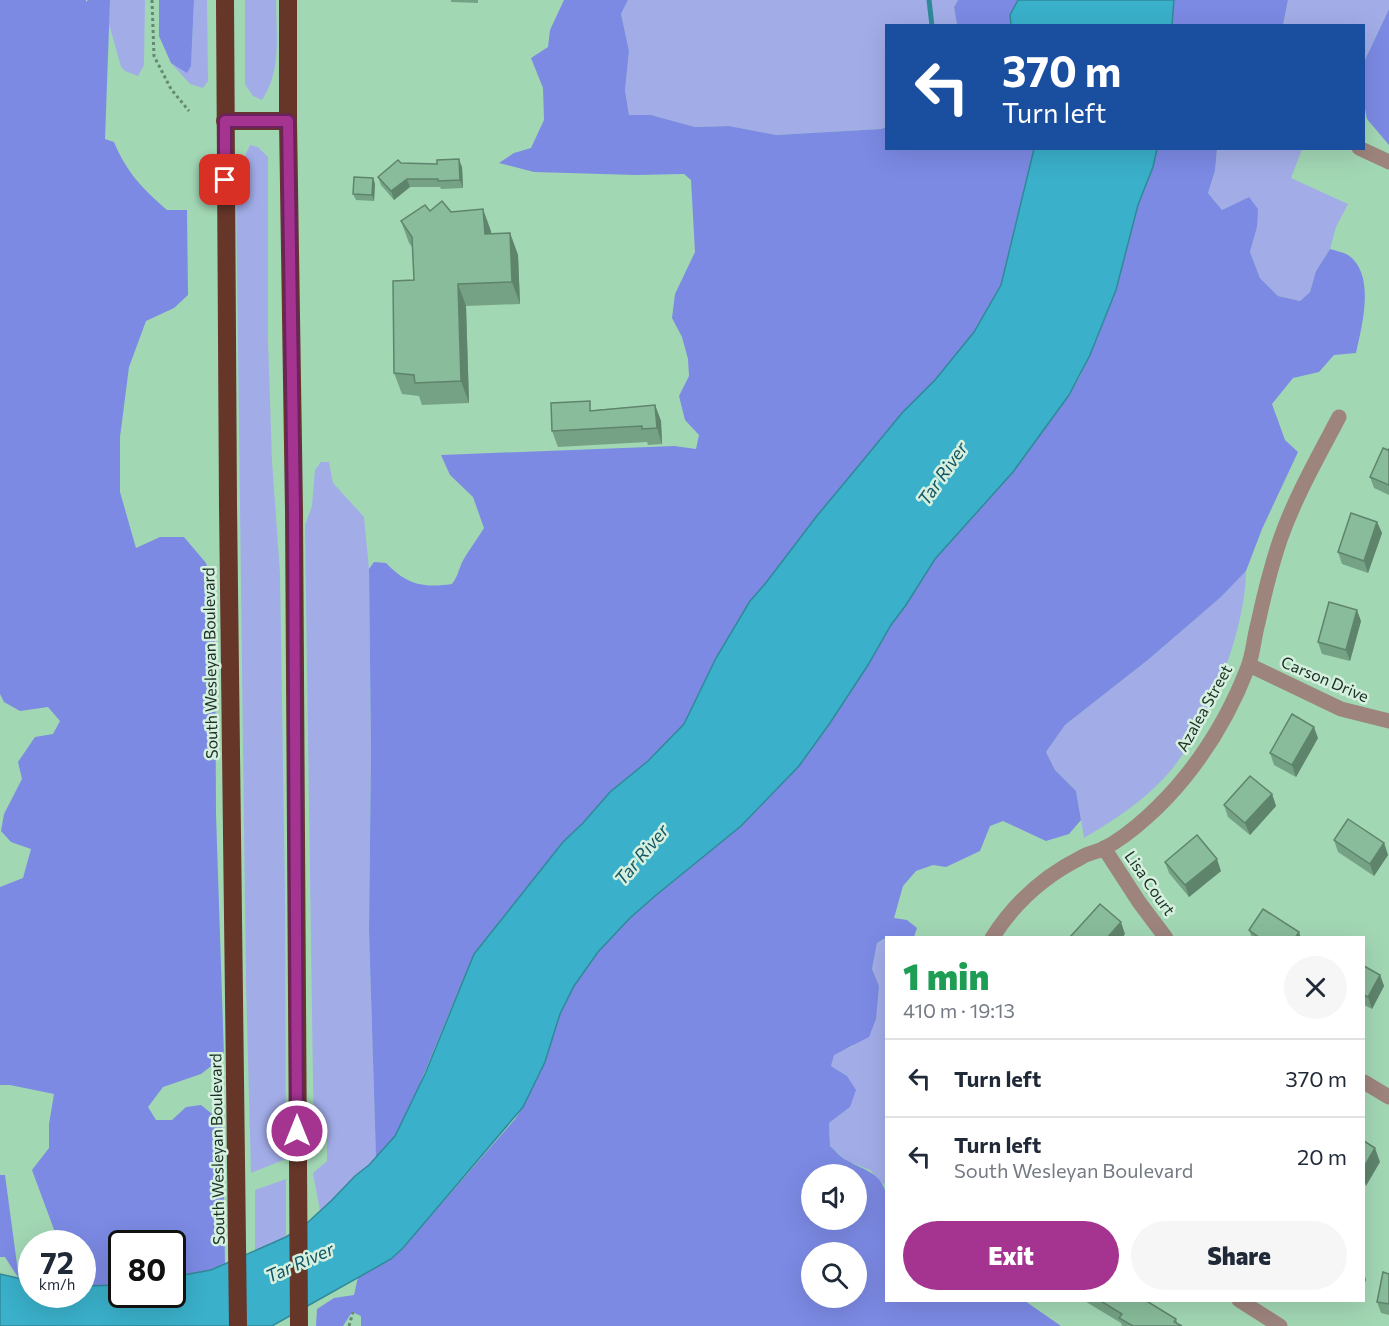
<!DOCTYPE html>
<meta charset="utf-8">
<style>
:root{--surface:#fff;--page:#f6f6f7;--text:#1f2937;--muted:#747a83;--line:#e0e1e3;--accent:#a43490}
body{margin:0;font-family:Commissioner,sans-serif;background:var(--page);color:var(--text);height:100vh;display:flex;flex-direction:column;font-size:22px;white-space:nowrap}
*{box-sizing:border-box;margin:0}
p{font-size:20px;color:var(--muted)}
.icon{flex:none;width:33px;height:33px;fill:none;stroke:currentColor;stroke-width:2;stroke-linecap:round;stroke-linejoin:round}
.map{position:relative;flex:1;overflow:hidden}
.panel{position:absolute;left:885px;top:936px;width:480px;height:366px;display:flex;flex-direction:column;background:var(--surface);border-radius:0px;box-shadow:0 6px 24px #0002}
.panel>*{flex:none}
.top-card{position:absolute;left:885px;top:24px;width:480px;height:126px;border-radius:0px;box-shadow:0 6px 24px #0002;background:#1a4fa0;color:#fff;overflow:hidden}
.fabs{position:absolute;left:801px;top:1164px;display:grid;gap:12px}
.fabs a{display:grid;place-items:center;width:66px;height:66px;border-radius:50%;background:var(--surface);box-shadow:0 6px 24px #0002;font-size:30px}
.speed{position:absolute;left:18px;top:1230px;display:flex;gap:12px;font-size:30px;font-weight:700;text-align:center}
.speed>*{display:grid;place-content:center;width:78px;height:78px;border-radius:50%;background:var(--surface);box-shadow:0 6px 24px #0002;line-height:1}
.speed small{font-size:15px;font-weight:400}
.speed .limit{border:3px solid #111;border-radius:9px;background:#fff;color:#111}
.pin{position:absolute;display:grid;place-items:center;width:51px;height:51px;color:#fff;margin:-26px;border-radius:12px;box-shadow:0 3px 9px #0006}
.me{position:absolute;width:66px;margin:-33px;rotate:0deg;stroke-linejoin:round;filter:drop-shadow(0 0 4px #0008)}
.turn{display:flex;align-items:center;gap:21px;height:126px;padding:0 18px;font-size:27px}
.turn .icon{width:78px;height:78px;stroke-width:2.5}
.turn b{display:block;font-size:42px;line-height:51px}
.round{display:grid;place-items:center;flex:none;width:63px;height:63px;border-radius:32px;background:var(--page)}
.head{display:flex;align-items:center;justify-content:space-between;height:102px;padding:0 18px}
h1{font-size:36px;font-weight:800;line-height:45px;color:#1e9e55}
.button{display:flex;gap:12px;margin-top:auto;padding:12px 18px}
.button a{flex:1;height:69px;border-radius:36px;background:var(--accent);color:#fff;font-size:24px;font-weight:800;line-height:69px;text-align:center}
.button a+a{background:var(--page);color:var(--text)}
ul{padding:0;list-style:none}
li{display:flex;align-items:center;gap:18px;height:78px;padding:0 18px;border-top:2px solid var(--line)}
li div{flex:1}
li b{display:block;font-size:22px}
li em{font-style:normal}
.map>svg:first-child{display:block}
.green{fill:#a2ade8}
.forest{fill:#7c8ae4;fill-rule:evenodd}
.water{fill:#3ab0ca;stroke:#308998;stroke-width:1.5}
.lines{fill:none;stroke-linecap:round;stroke-linejoin:round}
.stream{stroke:#308998;stroke-width:5}
.path{stroke:#638970;stroke-width:3;stroke-dasharray:3 3;stroke-linecap:butt}
.street{stroke:#9d847d;stroke-width:15}
.highway{stroke:#663629;stroke-width:18}
.wall{fill:#75a284}
.shaded-wall{fill:#5f846c}
.building{fill:#88bc9a;stroke:#5f846c;stroke-width:1.5}
.route-casing{stroke:#6b225e;stroke-width:15}
.route{stroke:#a43490;stroke-width:10}
.labels{text-anchor:middle;stroke-width:5;stroke-linejoin:round;paint-order:stroke}
.street-label{font-size:16px;fill:#1a2f22;stroke:#d6f0df}
.water-label{font-size:18px;font-style:italic;fill:#155664;stroke:#d6f0df}
</style>
<div class="map">
<svg width="1389" height="1326" viewBox="0 0 1389 1326">
<rect width="100%" height="100%" fill="#a2d7b4"/>
<!-- green -->
<g class="green">
<polygon points="110,0 145,0 144,65 138,76 125,71 121,67 109,24"/>
<polygon points="194,0 207,0 208,81 203,88 190,84 171,63 187,72 191,66"/>
<path d="M245,0H276C276,34 282,70 262,100L253,96L245,84Z"/>
<polygon points="628,0 958,0 954,7 957,25 886,26 886,127 881,129 776,135 729,126 695,127 651,115 629,115 625,90 629,51 621,14"/>
<polygon points="1288,0 1389,0 1389,9 1364,62 1364,26 1283,26"/>
<polygon points="250,145 258,147 268,157 268,340 272,461 280,573 285,894 286,1159 251,1173 246,984 236,188 245,156"/>
<polygon points="1217,149 1302,149 1291,178 1348,204 1336,227 1330,249 1316,271 1310,292 1300,301 1278,296 1260,278 1250,252 1257,227 1249,197 1222,210 1208,193 1215,171"/>
<polygon points="321,462 329,462 333,483 364,517 369,569 371,752 369,930 376,1158 320,1211 313,1173 327,1161 327,1125 318,1129 318,1149 314,1152 305,525 312,506 315,470"/>
<path d="M1246,571C1246,631 1206,733 1165,777C1142,802 1113,821 1084,838L1076,791L1055,770L1046,752L1065,725L1149,659L1221,597Z"/>
<polygon points="886,939 886,1179 884,1185 870,1170 847,1161 830,1146 829,1123 850,1107 847,1076 831,1066 834,1054 853,1046 879,986 872,969 877,943"/>
<polygon points="286,1179 286,1237 255,1251 255,1190"/>
</g>
<!-- forest -->
<g class="forest">
<path d="M0,0H86V2L88,0H110L105,139L114,142C127,173 142,188 167,210H187L188,295L174,308L146,321L129,367L120,437V492L136,548L160,537H184L206,563L215,595L216,814L224,1056L201,1074L163,1087L148,1107L156,1120H172L186,1107L201,1105L221,1121L223,1137L225,1265L211,1270L173,1277L172,1244H122L121,1285L83,1286L82,1244L59,1243L32,1170L49,1148V1124L54,1094L10,1085H0V887L23,878L31,849L11,842L1,831L4,814L22,779L18,762L35,737L53,734L60,721L48,707L20,711L4,702L0,694Z"/>
<polygon points="159,0 194,0 191,66 187,73 171,63 159,36"/>
<path d="M564,0H628L621,14L629,51L625,90L629,115H651L695,127L729,126L776,135L881,129L886,127V148L1034,149L1001,285L974,332L935,380L902,413L865,458L816,517L765,584L750,601L716,658L684,724L648,761L610,792L583,823L563,842L474,953L416,1093L395,1136L376,1158L369,930L371,752L369,569L374,562L386,563C407,585 423,588 452,584C459,575 459,566 465,557C471,547 478,538 484,528L473,497L450,475L441,455L674,446L696,449L699,435L685,420L679,396L689,376L688,359L682,337L672,318L675,294L695,252L691,180L684,174L636,175L534,172L499,163L514,153L531,148L544,120L543,88L531,58L548,47L550,30Z"/>
<path d="M958,0H1018C1014,7 1008,17 1011,25H957L954,7Z"/>
<polygon points="1174,0 1288,0 1283,25 1172,26"/>
<polygon points="1389,9 1389,145 1367,119 1364,104 1364,62"/>
<path d="M1157,149H1217L1215,171L1208,193L1222,210L1249,197L1258,209L1257,227L1250,252L1260,278L1278,296L1300,301L1310,292L1316,271L1330,249C1336,251 1343,252 1348,255C1376,274 1362,326 1356,353L1334,355L1319,372L1293,378L1272,404L1285,440L1298,452L1262,529L1246,571L1221,597L1149,659L1065,725L1046,752L1055,770L1076,791L1081,820L1069,834L1046,841L1003,821L990,826L980,851L946,867L933,865L916,871L903,886L894,918L907,920L917,928L914,937L886,938L877,943L872,969L879,986L876,1019L869,1037L834,1055L831,1066L847,1076L856,1090L850,1107L829,1123L830,1146C836,1151 841,1158 848,1161C865,1171 880,1172 886,1193V1300L1025,1301L1061,1326H361V1316L352,1312L343,1326H316L317,1309L334,1298L354,1295L358,1277L391,1259L403,1248L515,1119L523,1107L545,1062L560,1014L574,986L598,952L630,918L655,896L741,826L799,766L830,723L868,665L891,625L906,605L935,559L1013,472L1069,395L1080,376L1098,336L1116,290L1138,205L1153,167ZM812,1174H856V1220H812ZM812,1252H856V1298H812Z"/>
<polygon points="0,1175 5,1175 19,1279 5,1257 0,1257"/>
</g>
<!-- water -->
<g class="water">
<polygon points="1018,0 1174,0 1172,25 1011,25 1010,15"/>
<polygon points="1034,149 1157,149 1153,167 1138,205 1116,290 1090,355 1069,395 1013,472 935,559 906,605 891,625 868,665 830,723 799,766 741,826 655,896 630,918 598,952 574,986 560,1014 545,1062 523,1107 403,1248 391,1259 272,1326 0,1326 0,1274 31,1281 32,1294 82,1294 83,1286 121,1285 122,1294 172,1294 173,1277 211,1270 286,1237 306,1224 332,1200 355,1176 369,1165 395,1136 425,1074 474,954 563,842 583,823 610,792 648,761 684,724 716,658 750,601 765,584 816,517 865,458 902,413 935,380 974,332 1001,285"/>
</g>
<g class="lines">
<!-- stream -->
<polyline class="stream" points="929,0 932,26"/>
<!-- path -->
<g class="path">
<polyline points="152,0 154,56 171,89 189,111"/>
<polyline points="349,1326 353,1312"/>
</g>
<!-- street -->
<g class="street">
<polyline points="1359,148 1389,162"/>
<polyline points="1249,665 1341,709 1389,721"/>
<polyline points="1104,848 1139,902 1166,938"/>
<path d="M992,938C1014,903 1046,875 1082,857C1089,853 1096,852 1103,849C1132,834 1165,802 1185,777C1211,745 1233,706 1248,667C1253,654 1254,637 1258,623C1264,595 1271,567 1280,540C1295,497 1318,457 1339,417"/>
<polyline points="1364,1082 1389,1097"/>
<polyline points="1239,1300 1280,1326"/>
</g>
<!-- highway -->
<g class="highway">
<polyline points="225,0 228,506 238,1326"/>
<polyline points="288,0 288,121 294,511 299,1326"/>
<polyline points="225,121 288,121"/>
</g>
</g>
<!-- wall -->
<g class="wall">
<polygon points="451,0 478,0 478,3 451,2"/>
<polygon points="462,167 463,188 441,189 440,187 410,187 394,200 381,185 378,177"/>
<polygon points="373,178 375,184 374,201 356,200 353,194"/>
<polygon points="451,212 491,231 491,234 510,233 518,255 520,304 466,306 469,403 422,405 419,396 402,394 394,373 414,280 413,248 409,243 401,221"/>
<polygon points="655,405 661,421 662,444 648,445 647,442 558,447 552,431 593,410"/>
<polygon points="1389,449 1389,495 1374,488 1370,477"/>
<polygon points="1377,522 1382,533 1368,573 1342,564 1338,552"/>
<polygon points="1361,621 1350,661 1322,654 1318,642"/>
<polygon points="1318,738 1296,777 1274,765 1270,753"/>
<polygon points="1272,794 1276,806 1250,835 1228,817 1224,805"/>
<polygon points="1334,840 1384,843 1388,855 1374,876 1338,852"/>
<polygon points="1165,862 1221,871 1189,897 1169,873"/>
<polygon points="1249,930 1301,938 1252,938"/>
<polygon points="1364,966 1380,975 1384,986 1372,1009 1364,1005"/>
<polygon points="1389,1274 1389,1315 1381,1313 1377,1302"/>
<polygon points="1083,1300 1145,1300 1176,1319 1178,1324 1182,1326 1122,1326 1121,1323"/>
</g>
<!-- shaded-wall -->
<g class="shaded-wall">
<polygon points="459,159 462,167 463,188 460,180"/>
<polygon points="373,178 375,184 374,201 372,195"/>
<polygon points="407,179 410,187 394,200 391,191"/>
<polygon points="483,209 491,231 493,256 485,234"/>
<polygon points="510,233 518,255 520,304 512,282"/>
<polygon points="458,284 466,306 469,403 461,381"/>
<polygon points="655,405 661,421 662,444 657,428"/>
<polygon points="1377,522 1382,533 1368,573 1364,561"/>
<polygon points="1357,610 1361,621 1350,661 1346,650"/>
<polygon points="1314,727 1318,738 1296,777 1292,765"/>
<polygon points="1272,794 1276,806 1250,835 1245,823"/>
<polygon points="1384,843 1388,855 1374,876 1370,864"/>
<polygon points="1217,859 1221,871 1189,897 1185,885"/>
<polygon points="1121,922 1125,934 1122,938 1107,938"/>
<polygon points="1299,932 1301,938 1295,938"/>
<polygon points="1380,975 1384,986 1372,1009 1368,997"/>
<polygon points="1375,1148 1380,1162 1366,1186 1364,1180 1364,1167"/>
<polygon points="1364,1273 1366,1280 1364,1284"/>
</g>
<!-- building -->
<g class="building">
<polygon points="459,159 460,180 438,181 438,179 407,179 391,191 378,177 398,160 401,163 437,164 437,160"/>
<polygon points="354,177 373,178 372,195 353,194"/>
<polygon points="442,201 451,212 483,209 485,234 510,233 512,282 458,284 461,381 415,383 414,375 394,373 393,281 414,280 412,237 401,221 425,205 430,211"/>
<polygon points="590,401 590,411 655,405 657,428 642,429 642,426 552,431 551,403"/>
<polygon points="1383,448 1388,450 1389,449 1389,485 1370,477"/>
<polygon points="1351,513 1377,522 1364,561 1338,552"/>
<polygon points="1329,602 1357,610 1346,650 1318,642"/>
<polygon points="1292,714 1314,727 1292,765 1270,753"/>
<polygon points="1250,776 1272,794 1245,823 1224,805"/>
<polygon points="1348,819 1384,843 1370,864 1334,840"/>
<polygon points="1197,835 1217,859 1185,885 1165,862"/>
<polygon points="1100,904 1121,922 1107,938 1070,937"/>
<polygon points="1263,909 1299,932 1295,938 1260,938 1249,930"/>
<polygon points="1364,966 1380,975 1368,997 1364,995"/>
<polygon points="1364,1141 1375,1148 1364,1167"/>
<polygon points="1383,1272 1389,1274 1389,1304 1377,1302"/>
<polygon points="1099,1300 1145,1300 1176,1319 1174,1322 1182,1326 1133,1326 1119,1318 1122,1314"/>
</g>
<g class="lines">
<defs>
<polyline id="route" points="225,180 225,121 288,121 294,511 297,1131"/>
</defs>
<!-- route casing -->
<use href="#route" class="route-casing"/>
<!-- route -->
<use href="#route" class="route"/>
</g>
<g class="labels">
<!-- street labels -->
<g class="street-label">
<text transform="translate(210 663) rotate(-91)" y="6">South Wesleyan Boulevard</text>
<text transform="translate(1325 679) rotate(23)" y="6">Carson Drive</text>
<text transform="translate(1204 708) rotate(-61)" y="6">Azalea Street</text>
<text transform="translate(1150 883) rotate(55)" y="6">Lisa Court</text>
<text transform="translate(217 1149) rotate(-91)" y="6">South Wesleyan Boulevard</text>
</g>
<!-- water labels -->
<g class="water-label">
<text transform="translate(943 474) rotate(-55)" y="6">Tar River</text>
<text transform="translate(642 855) rotate(-50)" y="6">Tar River</text>
<text transform="translate(300 1263) rotate(-24)" y="6">Tar River</text>
</g>
</g>
</svg>
<div class="fabs">
<a><svg class="icon" aria-label="sound" viewBox="0 0 24 24"><path d="M4 9h4l5-4v14l-5-4H4zM17 9q2 3 0 6"/></svg></a>
<a><svg class="icon" aria-label="search" viewBox="0 0 24 24"><circle cx="10" cy="10" r="6"/><path d="M15 15l6 6"/></svg></a>
</div>
<div class="speed"><div>72<small>km/h</small></div><div class="limit">80</div></div>
<div class="pin" style="left:225px;top:180px;background:#d93025"><svg class="icon" aria-label="arrive" viewBox="0 0 24 24"><path d="M6 21V4h12l-3 4 3 4H6"/></svg></div>
<svg class="me" style="left:297px;top:1131px" viewBox="-20 -20 40 40"><circle r="17" fill="#a43490" stroke="#fff" stroke-width="3"/><path d="M0-11L8 9 0 5-8 9z" fill="#fff"/></svg>
<div class="top-card">
<div class="turn"><svg class="icon" aria-label="left" viewBox="0 0 24 24"><path d="M17 20v-9H6M10 6l-5 5 5 5"/></svg><div><b>370 m</b>Turn left</div></div>
</div>
<section class="panel">
<div class="head"><div><h1>1 min</h1><p>410 m · 19:13</p></div><a class="round"><svg class="icon" aria-label="close" viewBox="0 0 24 24"><path d="M6 6l12 12M18 6L6 18"/></svg></a></div>
<ul>
<li><svg class="icon" aria-label="left" viewBox="0 0 24 24"><path d="M17 20v-9H6M10 6l-5 5 5 5"/></svg><div><b>Turn left</b></div><em>370 m</em></li>
<li><svg class="icon" aria-label="left" viewBox="0 0 24 24"><path d="M17 20v-9H6M10 6l-5 5 5 5"/></svg><div><b>Turn left</b><p>South Wesleyan Boulevard</p></div><em>20 m</em></li>
</ul>
<div class="button"><a>Exit</a><a>Share</a></div>
</section>
</div>
